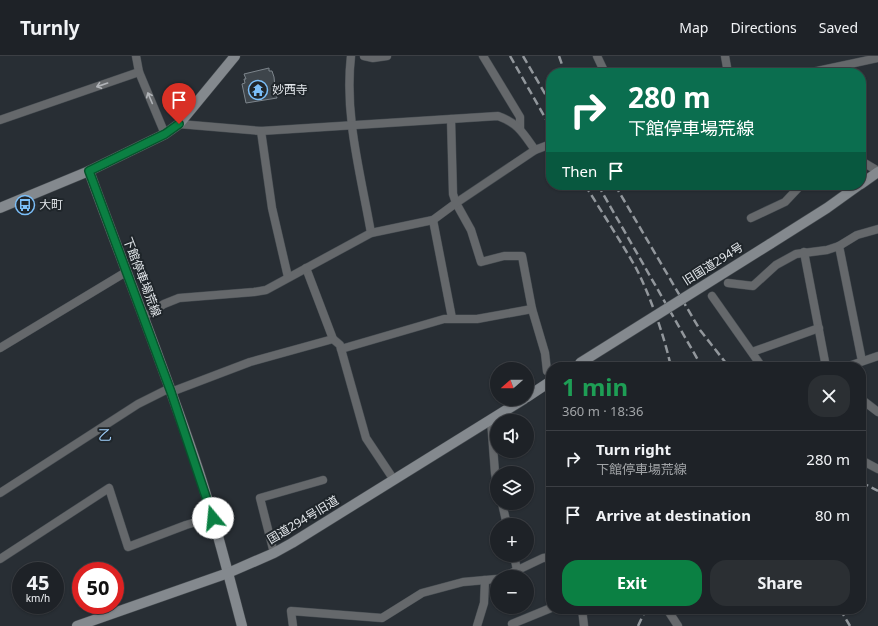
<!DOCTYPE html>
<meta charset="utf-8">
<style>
:root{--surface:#1e2227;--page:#2b2f33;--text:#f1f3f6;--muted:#a1a4a7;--line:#3c3f44;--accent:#0b8043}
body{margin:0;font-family:"Noto Sans","Noto Sans JP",sans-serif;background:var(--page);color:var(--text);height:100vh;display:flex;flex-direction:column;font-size:15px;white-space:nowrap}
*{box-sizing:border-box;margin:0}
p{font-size:13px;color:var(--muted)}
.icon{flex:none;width:22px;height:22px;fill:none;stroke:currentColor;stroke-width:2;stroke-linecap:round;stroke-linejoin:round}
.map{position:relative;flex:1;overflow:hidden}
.panel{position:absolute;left:546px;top:306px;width:320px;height:252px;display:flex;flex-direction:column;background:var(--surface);border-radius:16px;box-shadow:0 1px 3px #0004,0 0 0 1px var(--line)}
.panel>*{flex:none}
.top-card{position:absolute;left:546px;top:12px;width:320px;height:122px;border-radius:16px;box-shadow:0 1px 3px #0004,0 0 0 1px var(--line);background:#0b6e4f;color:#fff;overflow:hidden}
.needle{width:26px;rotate:250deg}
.tools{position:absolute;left:490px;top:306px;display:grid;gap:8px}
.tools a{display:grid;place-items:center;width:44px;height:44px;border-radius:50%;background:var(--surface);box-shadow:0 1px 3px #0004,0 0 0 1px var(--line);font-size:20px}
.speed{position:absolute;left:12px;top:506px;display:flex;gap:8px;font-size:20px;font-weight:700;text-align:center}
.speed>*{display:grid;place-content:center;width:52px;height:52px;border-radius:50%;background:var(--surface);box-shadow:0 1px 3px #0004,0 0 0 1px var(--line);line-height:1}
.speed small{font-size:10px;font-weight:400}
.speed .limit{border:6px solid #d22;background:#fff;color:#111}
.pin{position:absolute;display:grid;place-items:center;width:34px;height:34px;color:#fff;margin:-41px -17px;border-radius:50% 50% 50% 0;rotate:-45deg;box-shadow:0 0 4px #0007}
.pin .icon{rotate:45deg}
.me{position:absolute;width:44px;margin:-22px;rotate:343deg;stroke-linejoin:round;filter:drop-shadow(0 0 3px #0008)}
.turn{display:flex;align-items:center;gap:14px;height:84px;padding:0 16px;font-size:18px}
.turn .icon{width:52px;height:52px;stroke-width:2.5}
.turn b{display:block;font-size:28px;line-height:34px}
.then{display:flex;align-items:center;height:38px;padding:0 16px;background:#0003;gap:8px;font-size:15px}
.round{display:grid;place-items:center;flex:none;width:42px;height:42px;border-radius:16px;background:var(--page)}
.headline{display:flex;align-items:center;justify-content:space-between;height:68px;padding:0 16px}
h1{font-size:24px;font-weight:700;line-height:30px;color:#1e9e55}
.button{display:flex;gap:8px;margin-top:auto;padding:8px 16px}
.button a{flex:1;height:46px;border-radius:16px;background:var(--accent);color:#fff;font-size:16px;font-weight:700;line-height:46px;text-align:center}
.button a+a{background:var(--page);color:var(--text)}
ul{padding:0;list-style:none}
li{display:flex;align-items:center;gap:12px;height:56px;padding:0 16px;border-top:1px solid var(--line)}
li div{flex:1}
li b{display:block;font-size:15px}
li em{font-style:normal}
header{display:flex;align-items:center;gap:24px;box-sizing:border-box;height:56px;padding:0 20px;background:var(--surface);border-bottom:1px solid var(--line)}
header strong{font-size:19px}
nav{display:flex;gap:22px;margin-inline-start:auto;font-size:14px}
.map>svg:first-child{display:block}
.building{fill:#3e454b;stroke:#7d858c}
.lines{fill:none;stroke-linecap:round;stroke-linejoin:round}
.street-casing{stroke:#464c51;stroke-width:9}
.secondary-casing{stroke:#464c51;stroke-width:11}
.street{stroke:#65686b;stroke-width:8}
.secondary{stroke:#84898e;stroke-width:10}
.rail{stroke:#92979c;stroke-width:2.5;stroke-dasharray:8 4;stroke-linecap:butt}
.secondary-bridge-casing{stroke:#464c51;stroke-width:11;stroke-linecap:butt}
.secondary-bridge{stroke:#84898e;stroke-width:10}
.oneway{stroke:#b1b4b8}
.route-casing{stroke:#07532c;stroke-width:10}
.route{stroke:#0b8043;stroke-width:7}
.labels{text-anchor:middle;stroke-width:4;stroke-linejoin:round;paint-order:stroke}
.poi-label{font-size:12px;fill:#e3e7eb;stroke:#1f252a;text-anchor:start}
.street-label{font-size:12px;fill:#e3e7eb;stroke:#1f252a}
.quarter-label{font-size:14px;fill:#a0d0fc;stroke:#1f252a}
</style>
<header>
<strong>Turnly</strong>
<nav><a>Map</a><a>Directions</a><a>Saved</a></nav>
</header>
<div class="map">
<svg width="878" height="570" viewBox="0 0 878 570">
<rect width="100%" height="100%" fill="#282e34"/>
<!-- building -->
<polygon class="building" points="269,12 269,15 272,15 274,21 275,31 278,31 279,38 276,38 277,42 246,47 242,28 245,27 244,23 246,23 244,18"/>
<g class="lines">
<defs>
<g id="street">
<polyline points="136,0 139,16 165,78"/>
<path d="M351,0C344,60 361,119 371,177"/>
<polyline points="364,0 373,2 387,0"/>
<polyline points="483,0 520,61 520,73"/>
<polyline points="597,0 605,17"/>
<polyline points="725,0 728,17"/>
<polyline points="808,17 878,2"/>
<polyline points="451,63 453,138 456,147 471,174 481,206 504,200 522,200 532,253 545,297 547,315"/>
<polyline points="0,64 139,16"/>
<path d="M179,68L261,75L498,60C518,67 523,77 535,94"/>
<polyline points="261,75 272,152 288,221"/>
<polyline points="861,105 878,115"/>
<polyline points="751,162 785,146 801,129"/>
<polyline points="433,164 452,262"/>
<polyline points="839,190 862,305"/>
<polyline points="804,196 826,311"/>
<polyline points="306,212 333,283 340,289 341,293 366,382 394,424"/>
<polyline points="728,227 753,230 776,209 796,198 827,194 839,190 857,179 878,173"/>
<polyline points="712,240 762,311"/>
<polyline points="143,261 164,248 179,242 254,236 266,234 371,177 433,164 456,147 535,94 551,88"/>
<polyline points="0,292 126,216"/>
<polyline points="341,293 444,263 477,263 532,253"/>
<polyline points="752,296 819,272"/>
<polyline points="846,311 878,300"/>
<polyline points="171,336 250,306 333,283"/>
<polyline points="861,343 878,356"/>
<polyline points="491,364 495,417 497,427"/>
<polyline points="861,404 878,413"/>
<polyline points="0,437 138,348 170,332"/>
<polyline points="502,447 507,469"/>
<polyline points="274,497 260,442 323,424"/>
<polyline points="514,499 517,514"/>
<polyline points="0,503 109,432 128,491 186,469 213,461"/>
<polyline points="503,521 543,502 551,501"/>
<polyline points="582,553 584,570"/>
<polyline points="667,553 678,570"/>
<polyline points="293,570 291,555 382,562 422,537 463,526 497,523"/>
<polyline points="477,570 484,547 485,524"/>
<polyline points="513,570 512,568 551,552"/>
</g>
<g id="secondary">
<path d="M89,115C125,214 165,313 198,413C215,465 228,517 242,570"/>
<polyline points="861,128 878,116"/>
<polyline points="0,152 89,115 165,78 179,68 235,0"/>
<polyline points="770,188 827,152 859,129"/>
<polyline points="527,341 551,325"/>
<polyline points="77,570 228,517 274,497 292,487 524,343"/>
</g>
</defs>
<!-- street casing -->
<use href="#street" class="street-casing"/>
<!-- secondary casing -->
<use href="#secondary" class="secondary-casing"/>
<!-- street -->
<use href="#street" class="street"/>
<!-- secondary -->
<use href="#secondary" class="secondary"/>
<!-- rail -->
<g class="rail">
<polyline points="510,0 551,72"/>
<polyline points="523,0 551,48"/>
<polyline points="559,0 565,17"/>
<path d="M585,129C602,156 619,183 635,210C650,239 664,279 671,311"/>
<polyline points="598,129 702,311"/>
<polyline points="615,129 700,274 729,311"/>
<polyline points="861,426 878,435"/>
<polyline points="840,553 850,570"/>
<polyline points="638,570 646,553"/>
</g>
<defs>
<polyline id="secondary-bridge" points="580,307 770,188"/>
</defs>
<!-- secondary-bridge casing -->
<use href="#secondary-bridge" class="secondary-bridge-casing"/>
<!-- secondary-bridge -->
<use href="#secondary-bridge" class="secondary-bridge"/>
</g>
<!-- one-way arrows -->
<defs><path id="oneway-shaft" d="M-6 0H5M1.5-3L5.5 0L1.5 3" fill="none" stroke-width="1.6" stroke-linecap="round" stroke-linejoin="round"/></defs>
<g class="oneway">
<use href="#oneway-shaft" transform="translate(102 29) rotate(161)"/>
<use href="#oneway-shaft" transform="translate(150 42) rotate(-113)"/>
</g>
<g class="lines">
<defs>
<polyline id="route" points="179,68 165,78 89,115 171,336 213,462"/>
</defs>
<!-- route casing -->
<use href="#route" class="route-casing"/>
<!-- route -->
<use href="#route" class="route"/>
</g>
<!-- icons -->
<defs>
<symbol id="temple-ring" viewBox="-11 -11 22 22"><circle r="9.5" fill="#1f252a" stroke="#7bbef8" stroke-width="1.5"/><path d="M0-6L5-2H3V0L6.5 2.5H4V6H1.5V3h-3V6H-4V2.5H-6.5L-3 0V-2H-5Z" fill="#7bbef8"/></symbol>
<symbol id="bus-ring" viewBox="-11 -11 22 22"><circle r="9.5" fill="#1f252a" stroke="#7bbef8" stroke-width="1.5"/><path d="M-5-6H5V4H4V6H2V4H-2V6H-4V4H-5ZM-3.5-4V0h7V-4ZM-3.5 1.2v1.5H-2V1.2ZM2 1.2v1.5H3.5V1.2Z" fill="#7bbef8"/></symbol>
</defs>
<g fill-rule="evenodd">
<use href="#temple-ring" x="247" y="23" width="22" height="22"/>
<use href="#bus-ring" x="14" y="138" width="22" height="22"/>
</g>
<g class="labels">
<!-- poi labels -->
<g class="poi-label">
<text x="272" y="38">妙西寺</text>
<text x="39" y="153">大町</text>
</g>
<!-- street labels -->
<g class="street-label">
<text transform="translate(713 208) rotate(-32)" y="4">旧国道294号</text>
<text transform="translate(142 221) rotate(69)" y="4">下館停車場荒線</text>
<text transform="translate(303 464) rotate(-31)" y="4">国道294号旧道</text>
</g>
<!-- quarter labels -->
<g class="quarter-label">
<text x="105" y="384">乙</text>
</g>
</g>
</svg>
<div class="tools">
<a><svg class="needle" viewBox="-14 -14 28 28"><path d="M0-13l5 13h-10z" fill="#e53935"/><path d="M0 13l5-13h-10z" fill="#a1a4a7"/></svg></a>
<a><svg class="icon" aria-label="sound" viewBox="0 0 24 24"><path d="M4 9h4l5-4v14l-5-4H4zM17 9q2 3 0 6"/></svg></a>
<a><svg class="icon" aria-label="layers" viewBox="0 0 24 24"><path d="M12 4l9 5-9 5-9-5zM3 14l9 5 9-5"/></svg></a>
<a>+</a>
<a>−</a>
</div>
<div class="speed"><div>45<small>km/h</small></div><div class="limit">50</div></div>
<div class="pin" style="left:179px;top:68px;background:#d93025"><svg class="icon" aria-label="arrive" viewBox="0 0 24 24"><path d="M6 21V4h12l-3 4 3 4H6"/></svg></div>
<svg class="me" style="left:213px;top:462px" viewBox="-20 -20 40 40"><circle r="19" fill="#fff"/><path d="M0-13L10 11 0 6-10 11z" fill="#0b8043"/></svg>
<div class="top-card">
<div class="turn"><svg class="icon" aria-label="right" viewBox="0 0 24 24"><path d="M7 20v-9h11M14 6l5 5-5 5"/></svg><div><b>280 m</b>下館停車場荒線</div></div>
<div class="then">Then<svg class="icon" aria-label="arrive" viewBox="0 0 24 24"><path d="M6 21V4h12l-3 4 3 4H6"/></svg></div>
</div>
<section class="panel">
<div class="headline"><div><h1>1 min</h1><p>360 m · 18:36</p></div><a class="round"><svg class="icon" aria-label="close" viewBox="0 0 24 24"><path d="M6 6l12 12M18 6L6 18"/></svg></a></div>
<ul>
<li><svg class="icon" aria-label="right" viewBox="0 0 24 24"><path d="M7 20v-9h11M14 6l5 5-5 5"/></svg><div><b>Turn right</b><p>下館停車場荒線</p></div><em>280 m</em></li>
<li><svg class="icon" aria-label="arrive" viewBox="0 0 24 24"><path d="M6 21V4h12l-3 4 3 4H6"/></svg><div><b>Arrive at destination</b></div><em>80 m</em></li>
</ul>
<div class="button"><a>Exit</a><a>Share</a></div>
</section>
</div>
